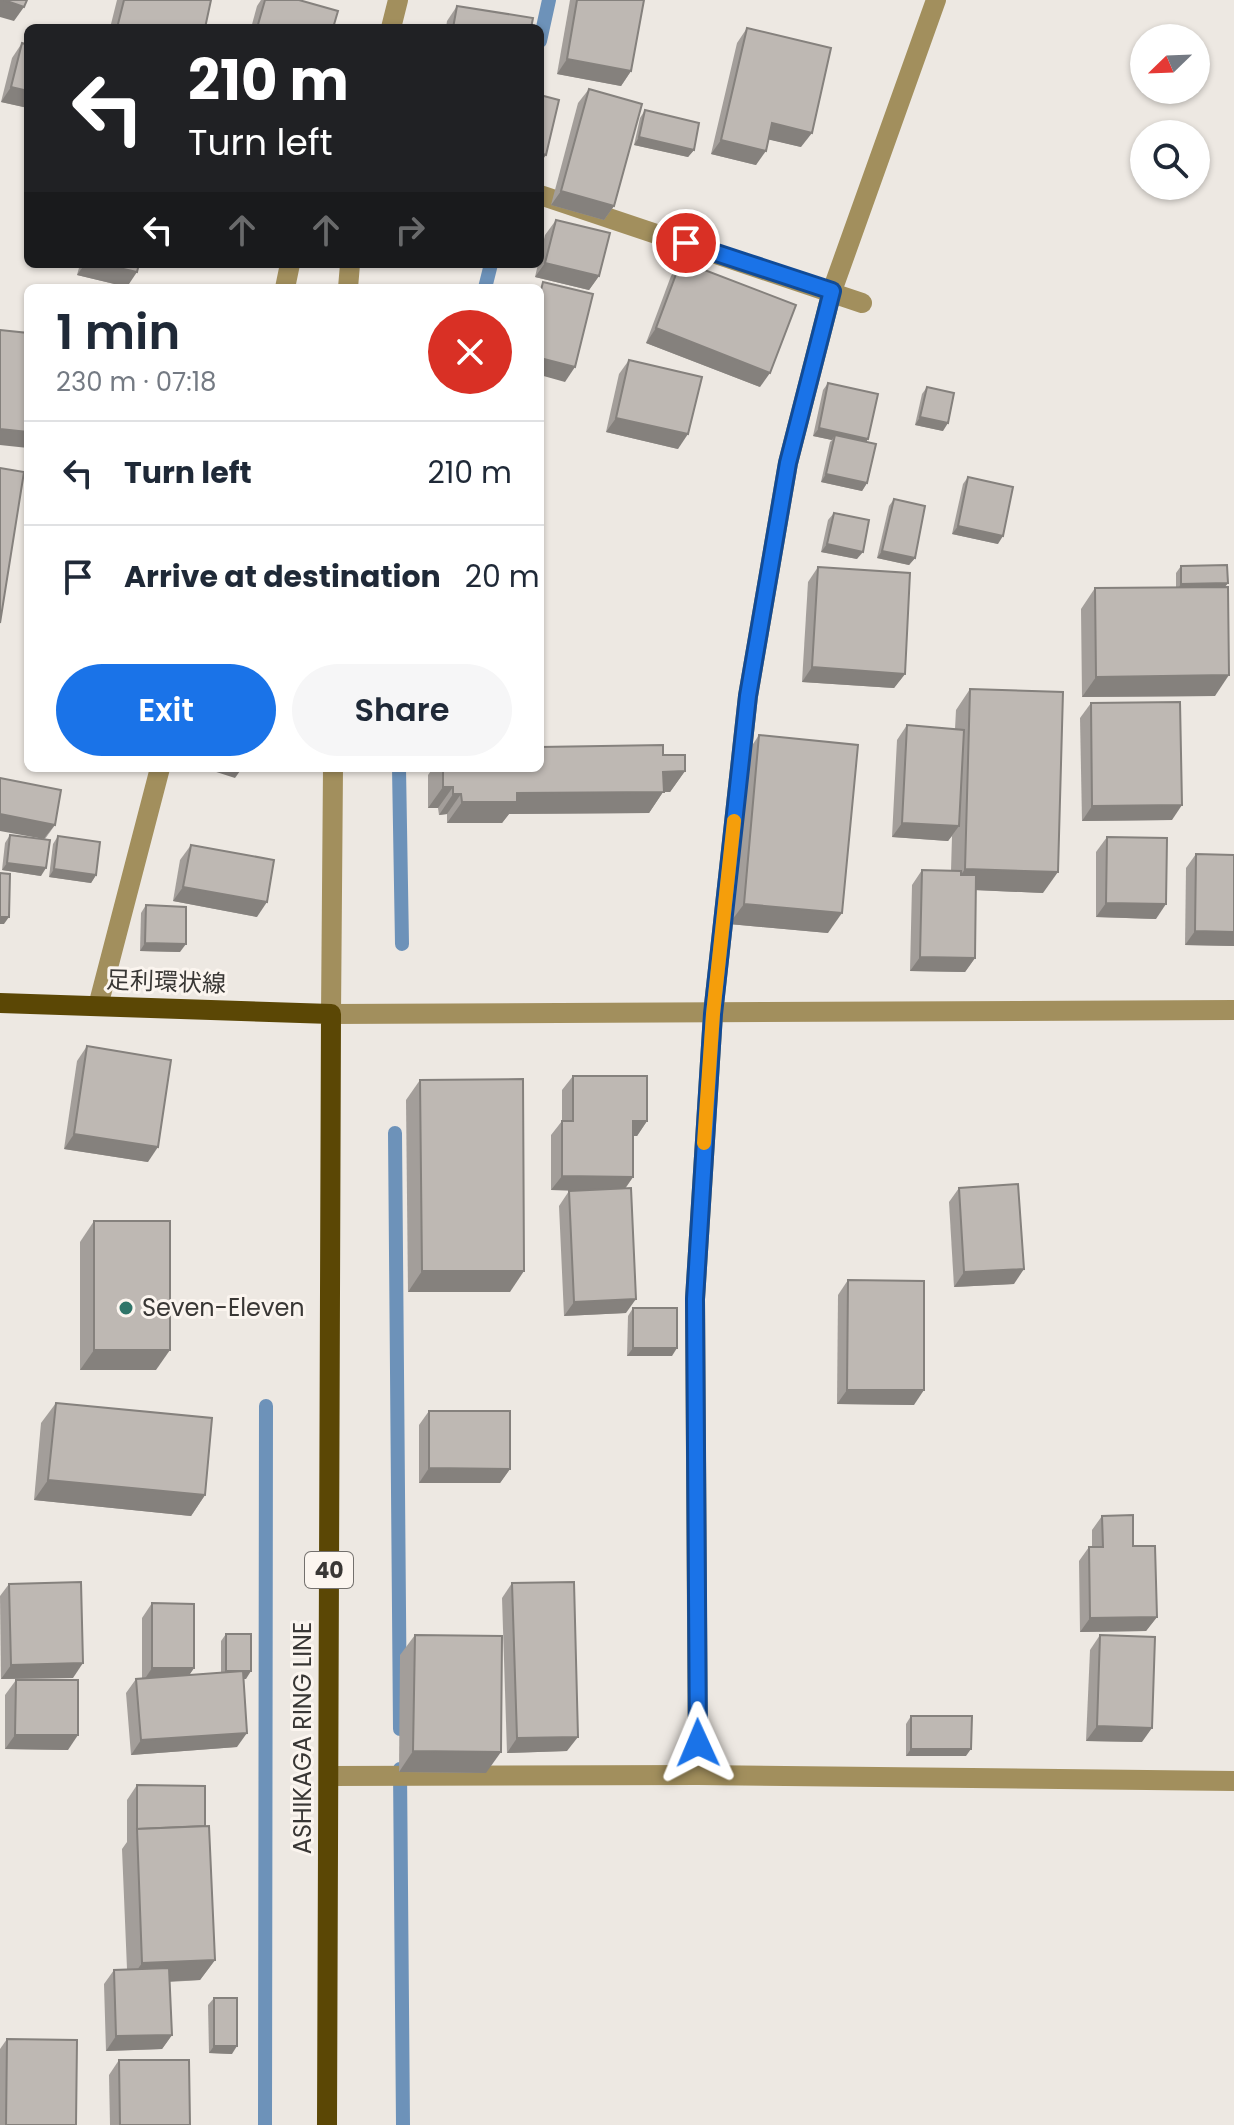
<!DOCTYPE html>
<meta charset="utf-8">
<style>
:root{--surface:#fff;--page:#f6f6f7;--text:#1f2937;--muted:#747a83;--line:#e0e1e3;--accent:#1a73e8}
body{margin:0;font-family:Poppins,"Noto Sans JP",sans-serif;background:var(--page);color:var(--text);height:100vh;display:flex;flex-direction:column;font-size:30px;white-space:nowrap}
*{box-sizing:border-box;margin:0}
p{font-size:26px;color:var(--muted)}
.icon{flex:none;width:44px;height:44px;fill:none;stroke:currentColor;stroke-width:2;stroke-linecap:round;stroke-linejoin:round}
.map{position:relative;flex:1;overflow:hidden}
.panel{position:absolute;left:24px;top:284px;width:520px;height:488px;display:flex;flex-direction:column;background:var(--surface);border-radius:12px;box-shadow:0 2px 6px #0004}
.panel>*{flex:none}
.top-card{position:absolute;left:24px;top:24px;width:520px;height:244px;border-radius:12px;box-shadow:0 2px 6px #0004;background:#202124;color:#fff;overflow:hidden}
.needle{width:52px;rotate:247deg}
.buttons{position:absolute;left:1130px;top:24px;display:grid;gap:16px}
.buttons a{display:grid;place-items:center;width:80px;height:80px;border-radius:50%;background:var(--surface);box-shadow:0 2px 6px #0004;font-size:40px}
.pin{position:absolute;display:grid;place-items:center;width:68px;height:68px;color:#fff;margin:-34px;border:4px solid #fff;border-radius:50%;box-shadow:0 2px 8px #0007}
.me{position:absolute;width:88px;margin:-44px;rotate:359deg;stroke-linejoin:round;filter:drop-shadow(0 0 6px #0008)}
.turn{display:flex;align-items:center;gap:28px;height:168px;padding:0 32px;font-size:36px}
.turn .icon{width:104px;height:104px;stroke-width:2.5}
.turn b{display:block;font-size:56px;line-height:68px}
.lanes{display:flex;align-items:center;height:76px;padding:0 32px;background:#0003;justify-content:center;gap:40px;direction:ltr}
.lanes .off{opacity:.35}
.round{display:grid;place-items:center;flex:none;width:84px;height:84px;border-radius:42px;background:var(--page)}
.overview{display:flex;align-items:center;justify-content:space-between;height:136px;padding:0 32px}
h1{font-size:48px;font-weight:600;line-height:60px}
.primary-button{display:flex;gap:16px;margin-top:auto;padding:16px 32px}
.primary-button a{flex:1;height:92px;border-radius:48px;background:var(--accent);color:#fff;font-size:32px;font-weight:600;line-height:92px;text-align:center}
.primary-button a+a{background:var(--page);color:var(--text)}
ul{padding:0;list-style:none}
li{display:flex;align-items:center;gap:24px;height:104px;padding:0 32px;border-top:2px solid var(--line)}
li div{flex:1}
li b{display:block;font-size:30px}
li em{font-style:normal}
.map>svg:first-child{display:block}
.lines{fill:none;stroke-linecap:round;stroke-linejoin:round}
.stream{stroke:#6d92b9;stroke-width:14}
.minor{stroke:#a28f5d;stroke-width:20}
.major{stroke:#5b4705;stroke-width:20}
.wall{fill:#a39e9a}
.shaded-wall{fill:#85817d}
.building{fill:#beb8b3;stroke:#85817d;stroke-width:2}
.route-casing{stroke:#114b97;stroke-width:20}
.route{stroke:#1a73e8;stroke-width:14}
.slow{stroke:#f59e0b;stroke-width:14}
.poi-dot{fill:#307569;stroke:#fbf5ef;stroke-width:3}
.labels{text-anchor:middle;stroke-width:6;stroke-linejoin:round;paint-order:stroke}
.shield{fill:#fbf5ef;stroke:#73706d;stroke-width:2}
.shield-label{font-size:22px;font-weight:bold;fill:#393735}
.street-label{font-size:24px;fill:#393735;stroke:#fbf5ef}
.poi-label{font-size:24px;fill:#393735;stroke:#fbf5ef;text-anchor:start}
</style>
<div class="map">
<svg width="1234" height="2125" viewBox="0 0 1234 2125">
<rect width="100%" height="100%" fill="#ede8e2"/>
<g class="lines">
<!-- stream -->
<g class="stream">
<polyline points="540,41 549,0"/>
<polyline points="485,288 491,264"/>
<polyline points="399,768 402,944"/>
<polyline points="395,1133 400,1729"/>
<polyline points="400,1769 403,2125"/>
<polyline points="265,2125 266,1406"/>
</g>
<!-- minor -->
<g class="minor">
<polyline points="391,28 398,0"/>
<polyline points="540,195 862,303"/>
<polyline points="285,288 290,264"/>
<polyline points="348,288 350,264"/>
<polyline points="333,768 331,1014 1234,1010"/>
<polyline points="98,1006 160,768"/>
<polyline points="698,1775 695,1299 713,1014 748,696 788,463 832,291 936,0"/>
<polyline points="329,1776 698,1775 1234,1781"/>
</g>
<!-- major -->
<polyline class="major" points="0,1003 331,1014 327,2125"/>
</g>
<!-- wall -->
<g class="wall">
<polygon points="117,0 211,0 205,28 110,28"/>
<polygon points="261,0 299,0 333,28 251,28 257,6"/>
<polygon points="570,0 644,0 631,71 621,86 557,74"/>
<polygon points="457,6 531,28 446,28 447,21"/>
<polygon points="747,28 801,147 768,139 756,165 711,154 737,43"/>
<polygon points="22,43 28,108 1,102 12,58"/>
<polygon points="589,89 614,206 604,220 551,205 578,103"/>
<polygon points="645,110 694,150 688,157 634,145 640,118"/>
<polygon points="556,220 599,276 589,290 535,277 538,264 540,264 540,256 545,235"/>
<polygon points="681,261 760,387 646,343 671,276"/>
<polygon points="80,264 139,264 127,287 77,275"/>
<polygon points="629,360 678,449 606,432 619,374"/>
<polygon points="828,383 868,439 866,442 867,483 862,491 821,482 830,442 832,440 813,436 823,390"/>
<polygon points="927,387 943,431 915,425 922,394"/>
<polygon points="968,477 998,544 952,534 963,484"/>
<polygon points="894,499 915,558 909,565 877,558 889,506"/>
<polygon points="834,513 857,559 821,552 828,520"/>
<polygon points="1181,566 1228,583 1225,587 1215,696 1082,697 1081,609 1095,588 1176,588 1176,573"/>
<polygon points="818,567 905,674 894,688 802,682 808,582"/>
<polygon points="970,689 1043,893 976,890 975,958 965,972 910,971 912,885 922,870 951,871 952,836 948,841 892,837 897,740 907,725 955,729 956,710"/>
<polygon points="1091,703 1172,820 1082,821 1080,718"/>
<polygon points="759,735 828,933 729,924 745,756"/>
<polygon points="663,755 685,771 670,792 663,792 649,813 509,814 502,823 447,823 447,814 439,815 438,808 428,808 428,775 433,768 540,768"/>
<polygon points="55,825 45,839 41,876 2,870 5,843 10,835 44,839"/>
<polygon points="58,836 96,875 91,883 49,877 53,844"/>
<polygon points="1107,837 1156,919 1096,917 1096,852"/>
<polygon points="191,845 257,917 173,901 180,860"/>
<polygon points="1196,854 1234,946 1185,945 1186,868"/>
<polygon points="146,905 180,952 140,951 141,913"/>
<polygon points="87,1046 148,1162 64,1149 77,1061"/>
<polygon points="573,1076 647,1121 637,1136 633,1136 633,1177 625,1189 626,1313 564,1316 559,1206 569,1191 578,1191 551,1190 551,1135 562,1121 562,1090"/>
<polygon points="420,1080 510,1292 408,1292 406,1100"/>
<polygon points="959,1188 1014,1284 954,1287 949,1202"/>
<polygon points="94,1221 156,1370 80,1370 80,1242"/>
<polygon points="848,1280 914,1405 837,1404 838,1295"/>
<polygon points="633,1308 672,1356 627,1356 628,1316"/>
<polygon points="56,1403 205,1495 191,1516 34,1500 41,1423"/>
<polygon points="429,1411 510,1469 500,1483 419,1483 419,1425"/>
<polygon points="1102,1516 1133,1546 1157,1617 1146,1631 1080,1632 1079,1561 1089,1547 1092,1547 1092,1530"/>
<polygon points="512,1583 567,1751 507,1753 502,1598"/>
<polygon points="9,1584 73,1678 1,1679 0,1596"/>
<polygon points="152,1603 194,1668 189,1675 221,1673 221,1641 226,1634 246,1679 244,1679 237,1747 131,1755 126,1693 136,1679 142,1678 142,1618"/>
<polygon points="415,1635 486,1773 399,1772 400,1655"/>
<polygon points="1100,1635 1142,1742 1086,1741 1090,1650"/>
<polygon points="16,1680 68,1750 5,1749 5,1695"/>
<polygon points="911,1716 966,1756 906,1756 906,1724"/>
<polygon points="137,1785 205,1826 215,1960 200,1980 170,1982 172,2035 162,2049 106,2051 104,1984 114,1970 127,1969 122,1849 127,1842 127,1800"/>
<polygon points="214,1998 232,2054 209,2053 208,2005"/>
<polygon points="7,2039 76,2125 0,2125 0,2049"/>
<polygon points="119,2060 190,2125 110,2125 109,2075"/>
</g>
<!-- shaded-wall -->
<g class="shaded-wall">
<polygon points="0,0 4,0 24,7 14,21 0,17"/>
<polygon points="567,59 631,71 621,86 557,74"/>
<polygon points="11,87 28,91 28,108 1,102"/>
<polygon points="772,123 812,133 801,147 762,138"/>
<polygon points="639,137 694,150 688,157 634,145"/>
<polygon points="721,140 766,151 756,165 711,154"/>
<polygon points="540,153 546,155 541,162 540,162"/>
<polygon points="561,191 614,206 604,220 551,205"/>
<polygon points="545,263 599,276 589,290 535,277"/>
<polygon points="85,264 101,264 137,272 127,287 77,275"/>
<polygon points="656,328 770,373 760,387 646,343"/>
<polygon points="540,358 575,367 565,382 540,375"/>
<polygon points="920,417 948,423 943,431 915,425"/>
<polygon points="616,418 688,434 678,449 606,432"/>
<polygon points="819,428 868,439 863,446 835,435 832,440 813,436"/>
<polygon points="0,429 28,432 28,448 0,445"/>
<polygon points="826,474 867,483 862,491 821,482"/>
<polygon points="958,526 1003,536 998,544 952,534"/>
<polygon points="827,544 863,552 857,559 821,552"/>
<polygon points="882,551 915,558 909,565 877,558"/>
<polygon points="1228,583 1222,590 1176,591 1181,584"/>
<polygon points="812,667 905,674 894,688 802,682"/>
<polygon points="1229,675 1215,696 1082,697 1096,677"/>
<polygon points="207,768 232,768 240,771 235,778 207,769"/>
<polygon points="685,771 670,792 663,792 649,813 509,814 502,823 447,823 462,802 663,772"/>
<polygon points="443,787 453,787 438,808 428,808"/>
<polygon points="453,794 461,794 447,814 439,815"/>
<polygon points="1182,805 1172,820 1082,821 1092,806"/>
<polygon points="0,814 55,825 44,839 0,831"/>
<polygon points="902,823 959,826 948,841 892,837"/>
<polygon points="7,863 46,868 41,876 2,870"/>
<polygon points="54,869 96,875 91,883 49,877"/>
<polygon points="965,869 1058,872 1043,893 951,889"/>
<polygon points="183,887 267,902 257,917 173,901"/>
<polygon points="1106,903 1166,904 1156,919 1096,917"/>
<polygon points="744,904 842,913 828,933 729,924"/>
<polygon points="0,917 9,917 4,924 0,924"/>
<polygon points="1195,931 1234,932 1234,946 1185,945"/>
<polygon points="145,943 186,944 180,952 140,951"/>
<polygon points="920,957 975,958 965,972 910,971"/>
<polygon points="633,1121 647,1121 637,1136 623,1136"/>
<polygon points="74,1134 158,1147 148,1162 64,1149"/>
<polygon points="562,1176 633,1177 623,1191 551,1190"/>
<polygon points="1024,1269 1014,1284 954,1287 964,1272"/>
<polygon points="422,1271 524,1271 510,1292 408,1292"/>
<polygon points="636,1299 626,1313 564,1316 574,1302"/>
<polygon points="633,1348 677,1348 672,1356 627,1356"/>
<polygon points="94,1350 170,1350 156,1370 80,1370"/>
<polygon points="847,1390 924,1390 914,1405 837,1404"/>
<polygon points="429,1468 510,1469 500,1483 419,1483"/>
<polygon points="48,1480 205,1495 191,1516 34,1500"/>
<polygon points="1157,1617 1146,1631 1080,1632 1090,1618"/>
<polygon points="83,1663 73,1678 1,1679 11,1665"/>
<polygon points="152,1668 194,1668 184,1683 142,1683"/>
<polygon points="226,1671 251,1671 246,1679 221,1679"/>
<polygon points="1097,1726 1152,1728 1142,1742 1086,1741"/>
<polygon points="247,1733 237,1747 131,1755 141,1740"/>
<polygon points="15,1735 78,1735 68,1750 5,1749"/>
<polygon points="578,1737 567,1751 507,1753 517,1738"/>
<polygon points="911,1749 971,1749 966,1756 906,1756"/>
<polygon points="413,1751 501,1752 486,1773 399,1772"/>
<polygon points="215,1960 200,1980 128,1983 142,1963"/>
<polygon points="172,2035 162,2049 106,2051 116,2036"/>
<polygon points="214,2046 237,2046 232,2054 209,2053"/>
</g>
<!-- building -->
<g class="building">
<polygon points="4,0 27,0 24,7"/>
<polygon points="124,0 211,0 205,28 117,28"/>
<polygon points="265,0 299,0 338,11 333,28 257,28"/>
<polygon points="577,0 644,0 631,71 567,59"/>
<polygon points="457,6 533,18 531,28 453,28"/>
<polygon points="747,28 831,48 812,133 772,123 766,151 721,140"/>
<polygon points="22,43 28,45 28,91 11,87"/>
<polygon points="589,89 642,104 614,206 561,191"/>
<polygon points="540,95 559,100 546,155 540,153"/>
<polygon points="645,110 699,123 694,150 639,137"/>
<polygon points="556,220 610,233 599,276 545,263"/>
<polygon points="681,261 796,305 770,373 656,328"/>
<polygon points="101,264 139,264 137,272"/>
<polygon points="543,282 593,294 575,367 540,358 540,294"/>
<polygon points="0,330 28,333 28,432 0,429"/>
<polygon points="629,360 702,377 688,434 616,418"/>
<polygon points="828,383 878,394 868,439 819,428"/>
<polygon points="927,387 954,393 948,423 920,417"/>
<polygon points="835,435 876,444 867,483 826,474"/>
<polygon points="0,468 24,472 0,623"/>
<polygon points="968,477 1013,487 1003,536 958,526"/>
<polygon points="894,499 925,506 915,558 882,551"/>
<polygon points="834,513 869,520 863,552 827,544"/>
<polygon points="1227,565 1228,583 1181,584 1181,566"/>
<polygon points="818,567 910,573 905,674 812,667"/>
<polygon points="1228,587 1229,675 1096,677 1095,588"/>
<polygon points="970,689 1063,692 1058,872 965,869"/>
<polygon points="1180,702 1182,805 1092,806 1091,703"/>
<polygon points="907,725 964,730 959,826 902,823"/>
<polygon points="759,735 858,745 842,913 744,904"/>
<polygon points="663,745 663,755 685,755 685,771 663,772 664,792 517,793 517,802 462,802 461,794 453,794 453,787 443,787 443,768 540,768 540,747"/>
<polygon points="0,778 61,790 55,825 0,814"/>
<polygon points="10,835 50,840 46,868 7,863"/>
<polygon points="58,836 100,842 96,875 54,869"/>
<polygon points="1107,837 1167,838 1166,904 1106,903"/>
<polygon points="191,845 274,860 267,902 183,887"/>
<polygon points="1196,854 1234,855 1234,932 1195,931"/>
<polygon points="922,870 961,871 961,875 976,875 975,958 920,957"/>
<polygon points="0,873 10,874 9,917 0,917"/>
<polygon points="146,905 186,907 186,944 145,943"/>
<polygon points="87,1046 171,1060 158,1147 74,1134"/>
<polygon points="573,1076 647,1076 647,1121 633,1121 633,1177 562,1176 562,1121 573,1121"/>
<polygon points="523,1079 524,1271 422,1271 420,1080"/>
<polygon points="1018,1184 1024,1269 964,1272 959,1188"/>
<polygon points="631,1188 636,1299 574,1302 569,1191"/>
<rect x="94" y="1221" width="76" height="129"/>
<polygon points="848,1280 924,1281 924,1390 847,1390"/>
<rect x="633" y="1308" width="44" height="40"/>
<polygon points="56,1403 212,1418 205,1495 48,1480"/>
<polygon points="429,1411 510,1411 510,1469 429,1468"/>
<polygon points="1133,1515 1133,1546 1155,1546 1157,1617 1090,1618 1089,1547 1103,1547 1102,1516"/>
<polygon points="81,1582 83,1663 11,1665 9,1584"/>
<polygon points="574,1582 578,1737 517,1738 512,1583"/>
<polygon points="152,1603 194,1604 194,1668 152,1668"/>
<rect x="226" y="1634" width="25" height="37"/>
<polygon points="415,1635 502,1636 501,1752 413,1751"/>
<polygon points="1100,1635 1155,1637 1152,1728 1097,1726"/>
<polygon points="243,1671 247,1733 141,1740 136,1679"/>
<polygon points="16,1680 78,1680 78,1735 15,1735"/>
<polygon points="911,1716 972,1716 971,1749 911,1749"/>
<polygon points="137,1785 205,1786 205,1826 137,1829"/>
<polygon points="209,1826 215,1960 142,1963 137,1829"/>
<polygon points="169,1968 172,2035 116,2036 114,1970"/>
<rect x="214" y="1998" width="23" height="48"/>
<polygon points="7,2039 77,2040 76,2125 6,2125"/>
<polygon points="119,2060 189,2060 190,2125 120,2125"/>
</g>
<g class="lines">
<defs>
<polyline id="route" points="686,243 832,291 788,463 748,696 713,1014 695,1299 698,1743"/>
</defs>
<!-- route casing -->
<use href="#route" class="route-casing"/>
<!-- route -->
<use href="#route" class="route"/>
<!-- slow -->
<polyline class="slow" points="704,1143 713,1014 734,821"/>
</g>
<!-- markers -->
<circle class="poi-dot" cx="126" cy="1308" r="8"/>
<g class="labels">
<!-- shield labels -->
<rect class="shield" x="305" y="1552" width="48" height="36" rx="6"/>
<g class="shield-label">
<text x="329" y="1578">40</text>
</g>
<!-- street labels -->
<g class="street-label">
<text transform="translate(166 982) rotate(2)" y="8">足利環状線</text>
<text transform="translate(303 1738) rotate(-90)" y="8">ASHIKAGA RING LINE</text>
</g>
<!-- poi labels -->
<g class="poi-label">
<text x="142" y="1316">Seven-Eleven</text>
</g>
</g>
</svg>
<div class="buttons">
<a><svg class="needle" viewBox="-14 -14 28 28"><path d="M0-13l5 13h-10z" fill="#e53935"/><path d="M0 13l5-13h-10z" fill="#747a83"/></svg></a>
<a><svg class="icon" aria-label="search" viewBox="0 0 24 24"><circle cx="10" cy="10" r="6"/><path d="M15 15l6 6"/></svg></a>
</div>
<div class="pin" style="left:686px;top:243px;background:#d93025"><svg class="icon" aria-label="arrive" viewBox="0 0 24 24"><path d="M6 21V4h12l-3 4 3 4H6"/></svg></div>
<svg class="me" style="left:698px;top:1743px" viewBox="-20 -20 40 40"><path d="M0-17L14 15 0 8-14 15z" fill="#1a73e8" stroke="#fff" stroke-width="4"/></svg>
<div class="top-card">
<div class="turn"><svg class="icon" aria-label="left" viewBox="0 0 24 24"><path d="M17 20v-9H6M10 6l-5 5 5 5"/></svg><div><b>210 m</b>Turn left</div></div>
<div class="lanes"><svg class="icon" aria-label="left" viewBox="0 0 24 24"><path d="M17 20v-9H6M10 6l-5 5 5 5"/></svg><svg class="icon off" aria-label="ahead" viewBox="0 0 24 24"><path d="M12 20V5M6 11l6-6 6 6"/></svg><svg class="icon off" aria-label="ahead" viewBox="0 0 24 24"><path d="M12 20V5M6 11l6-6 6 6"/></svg><svg class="icon off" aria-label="right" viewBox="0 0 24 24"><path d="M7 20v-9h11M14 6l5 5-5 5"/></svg></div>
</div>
<section class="panel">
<div class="overview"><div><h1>1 min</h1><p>230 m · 07:18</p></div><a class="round" style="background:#d93025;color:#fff"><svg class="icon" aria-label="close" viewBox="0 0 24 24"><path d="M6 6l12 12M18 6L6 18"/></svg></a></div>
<ul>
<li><svg class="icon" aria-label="left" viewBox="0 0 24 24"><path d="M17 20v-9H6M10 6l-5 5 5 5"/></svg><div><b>Turn left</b></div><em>210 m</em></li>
<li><svg class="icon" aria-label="arrive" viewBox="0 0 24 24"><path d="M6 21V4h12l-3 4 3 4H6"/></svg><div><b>Arrive at destination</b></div><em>20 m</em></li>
</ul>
<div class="primary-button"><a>Exit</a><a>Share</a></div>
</section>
</div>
